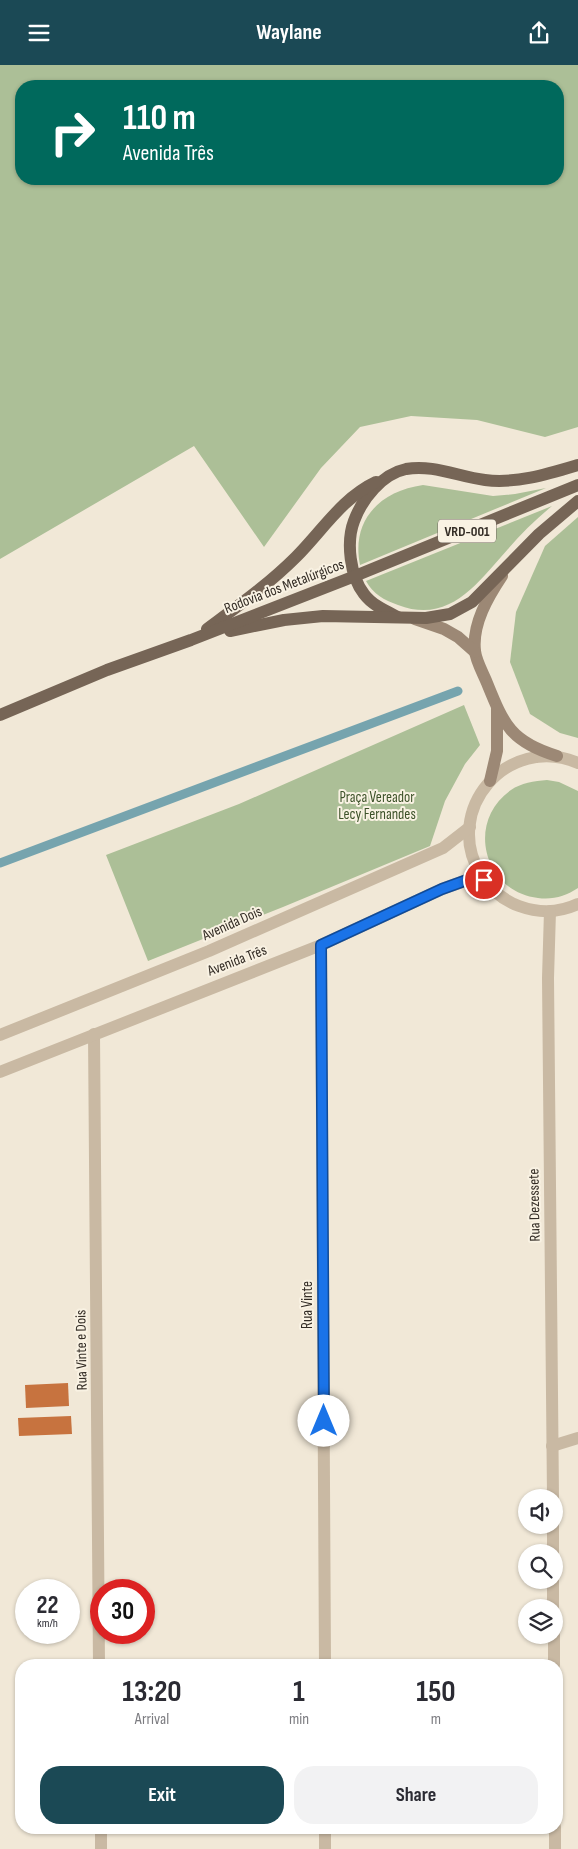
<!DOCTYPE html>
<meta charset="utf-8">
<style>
:root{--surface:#fff;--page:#f2f2f3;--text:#2b2b33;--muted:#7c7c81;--accent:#1b4955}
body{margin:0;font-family:"Sofia Sans Condensed",sans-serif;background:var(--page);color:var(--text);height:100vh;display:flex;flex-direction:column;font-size:19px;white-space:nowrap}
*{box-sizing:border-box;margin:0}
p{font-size:16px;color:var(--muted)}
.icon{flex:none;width:28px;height:28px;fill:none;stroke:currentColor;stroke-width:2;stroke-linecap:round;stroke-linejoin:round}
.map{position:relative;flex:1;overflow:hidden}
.drawer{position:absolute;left:15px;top:1594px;width:548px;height:175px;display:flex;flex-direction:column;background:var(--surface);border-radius:20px;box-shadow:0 1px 4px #0004}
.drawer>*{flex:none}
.hud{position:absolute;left:15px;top:15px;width:549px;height:105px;border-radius:20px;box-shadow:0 1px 4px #0004;background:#00695c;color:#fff;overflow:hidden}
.fabs{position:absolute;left:518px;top:1424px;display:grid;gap:10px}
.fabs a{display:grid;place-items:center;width:45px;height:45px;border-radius:50%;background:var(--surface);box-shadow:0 1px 4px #0004;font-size:25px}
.speed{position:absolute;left:15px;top:1514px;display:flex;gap:10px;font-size:25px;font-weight:700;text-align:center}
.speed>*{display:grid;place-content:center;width:65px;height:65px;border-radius:50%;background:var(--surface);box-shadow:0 1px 4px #0004;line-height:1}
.speed small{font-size:12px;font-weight:400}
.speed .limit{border:8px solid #d22;background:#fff;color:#111}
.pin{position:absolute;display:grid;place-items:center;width:42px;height:42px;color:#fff;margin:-21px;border:2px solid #fff;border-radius:50%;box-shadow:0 1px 5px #0007}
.me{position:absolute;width:55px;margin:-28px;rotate:0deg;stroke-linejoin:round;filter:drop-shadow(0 0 4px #0008)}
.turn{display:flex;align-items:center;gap:18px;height:105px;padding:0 25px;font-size:22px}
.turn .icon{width:65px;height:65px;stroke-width:2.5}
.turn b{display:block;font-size:35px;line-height:42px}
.eta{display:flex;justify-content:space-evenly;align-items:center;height:85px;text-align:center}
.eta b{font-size:30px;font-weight:700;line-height:35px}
.cta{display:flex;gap:10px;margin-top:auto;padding:10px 25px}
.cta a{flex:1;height:58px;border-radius:20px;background:var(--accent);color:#fff;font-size:20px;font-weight:700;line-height:58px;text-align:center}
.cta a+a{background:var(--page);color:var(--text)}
header{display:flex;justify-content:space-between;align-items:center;height:65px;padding:0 25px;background:var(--accent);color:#fff;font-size:22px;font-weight:700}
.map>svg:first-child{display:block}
.green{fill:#acbf97;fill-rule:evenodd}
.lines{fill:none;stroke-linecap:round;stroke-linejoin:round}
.stream{stroke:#76a4ae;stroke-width:9}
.building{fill:#c7733f}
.street{stroke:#c9b9a3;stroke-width:12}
.secondary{stroke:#9c8875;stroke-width:12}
.primary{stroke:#766556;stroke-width:12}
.route-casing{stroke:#114b97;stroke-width:12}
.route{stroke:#1a73e8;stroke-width:9}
.labels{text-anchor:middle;stroke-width:4;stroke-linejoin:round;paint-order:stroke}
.shield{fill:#f9f2e3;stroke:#6e675e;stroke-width:1}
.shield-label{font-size:14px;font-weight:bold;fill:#332c25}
.street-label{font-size:15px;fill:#332c25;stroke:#f9f2e3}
.park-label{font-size:15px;fill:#3d5229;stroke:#f9f2e3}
</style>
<header><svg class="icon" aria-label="menu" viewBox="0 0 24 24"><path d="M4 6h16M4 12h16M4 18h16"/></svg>Waylane<svg class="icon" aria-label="share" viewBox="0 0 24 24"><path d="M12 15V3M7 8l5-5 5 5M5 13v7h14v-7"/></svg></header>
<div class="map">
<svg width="578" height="1784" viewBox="0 0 578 1784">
<rect width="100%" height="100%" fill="#f1e8d7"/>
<!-- green -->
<g class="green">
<path d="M0,0H578V362L545,372L477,355L411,351L360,362L321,403L264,482L194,381L0,494ZM558,21V114H21V21Z"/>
<path d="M423,420L493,431L515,429L546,423L360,500C351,455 380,426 423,420Z"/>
<path d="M552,441C536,454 521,469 508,484C478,517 450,560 398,540C384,535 373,529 366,516Z"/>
<polygon points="578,452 578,673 560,668 530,649 510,597 516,547 545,481"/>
<polygon points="464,640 480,680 465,699 445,736 430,781 283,842 148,896 106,790 239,739"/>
<path d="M547,715L559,717L578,726V823C566,831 553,835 538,833C484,827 465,757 511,725C521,718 534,716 547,715Z"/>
</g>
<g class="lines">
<!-- stream -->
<polyline class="stream" points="0,798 458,626"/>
</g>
<!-- building -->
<g class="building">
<polygon points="68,1318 69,1341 26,1343 25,1320"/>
<polygon points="71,1351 72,1369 19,1371 18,1353"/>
</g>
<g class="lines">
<!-- street -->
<g class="street">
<path d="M578,698C508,668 441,745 481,810C490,824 503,835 519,841C538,848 559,848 578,839"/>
<polyline points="550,846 548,913 553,1432"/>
<polyline points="321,880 325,1600"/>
<polyline points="94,969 99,1600"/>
<polyline points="0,970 209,886 443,783 470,762"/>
<polyline points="0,1007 321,880 442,824 467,815 484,815"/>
<polyline points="552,1381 578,1373"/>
<polyline points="553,1460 553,1488"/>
<polyline points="553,1515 553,1542"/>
<polyline points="554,1570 554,1600"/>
<polyline points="101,1762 101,1784"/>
<polyline points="325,1762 325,1784"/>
<polyline points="555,1762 555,1784"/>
</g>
<!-- secondary -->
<g class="secondary">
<path d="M502,511C488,532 472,559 475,586C476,596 483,608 487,618C504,660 511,677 557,691"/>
<polyline points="415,554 444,564 458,572 475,587"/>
<polyline points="490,716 497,686 497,644"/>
</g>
<!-- primary -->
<g class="primary">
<path d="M398,552C386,546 372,540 364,529C350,511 346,477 354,456C362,434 382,409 406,404C433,399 459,412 485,415C516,419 548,409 578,400"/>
<path d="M207,564C238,541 269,519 296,492C322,466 342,433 376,417"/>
<polyline points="230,566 284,555 323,551 426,553 450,549 472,537 539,469 578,436"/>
<polyline points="0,650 107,605 191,575 355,511 578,420"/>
</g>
</g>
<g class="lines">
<defs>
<polyline id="route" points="324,1356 321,880 442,824 467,815 484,815"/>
</defs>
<!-- route casing -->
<use href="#route" class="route-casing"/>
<!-- route -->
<use href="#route" class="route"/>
</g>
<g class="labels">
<!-- shield labels -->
<rect class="shield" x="438" y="454.5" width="58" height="23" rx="4"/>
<g class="shield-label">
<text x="467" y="471">VRD-001</text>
</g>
<!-- street labels -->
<g class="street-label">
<text transform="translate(284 521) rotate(-21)" y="5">Rodovia dos Metalúrgicos</text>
<text transform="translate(232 858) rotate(-24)" y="5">Avenida Dois</text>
<text transform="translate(237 895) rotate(-21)" y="5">Avenida Três</text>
<text transform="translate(534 1140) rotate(-91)" y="5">Rua Dezessete</text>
<text transform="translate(307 1240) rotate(-90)" y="5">Rua Vinte</text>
<text transform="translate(81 1285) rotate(-91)" y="5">Rua Vinte e Dois</text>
</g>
<!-- park labels -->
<g class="park-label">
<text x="377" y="737">Praça Vereador<tspan x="377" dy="17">Lecy Fernandes</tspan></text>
</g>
</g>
</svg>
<div class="fabs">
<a><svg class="icon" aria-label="sound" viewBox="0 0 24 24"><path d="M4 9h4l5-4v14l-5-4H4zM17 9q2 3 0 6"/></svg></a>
<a><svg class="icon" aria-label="search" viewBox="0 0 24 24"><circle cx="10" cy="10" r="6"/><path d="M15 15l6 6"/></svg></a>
<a><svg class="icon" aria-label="layers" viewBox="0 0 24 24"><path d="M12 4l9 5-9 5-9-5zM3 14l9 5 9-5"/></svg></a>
</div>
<div class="speed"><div>22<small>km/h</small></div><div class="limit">30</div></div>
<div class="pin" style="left:484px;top:815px;background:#d93025"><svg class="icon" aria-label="arrive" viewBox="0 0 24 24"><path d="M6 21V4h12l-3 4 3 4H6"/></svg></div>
<svg class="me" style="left:324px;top:1356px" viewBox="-20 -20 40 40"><circle r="19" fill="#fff"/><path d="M0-13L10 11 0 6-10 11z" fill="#1a73e8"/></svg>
<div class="hud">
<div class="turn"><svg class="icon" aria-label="right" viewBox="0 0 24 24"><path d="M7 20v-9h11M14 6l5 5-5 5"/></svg><div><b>110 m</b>Avenida Três</div></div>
</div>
<section class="drawer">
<div class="eta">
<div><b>13:20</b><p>Arrival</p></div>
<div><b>1</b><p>min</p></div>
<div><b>150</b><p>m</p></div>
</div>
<div class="cta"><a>Exit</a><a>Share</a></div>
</section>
</div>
